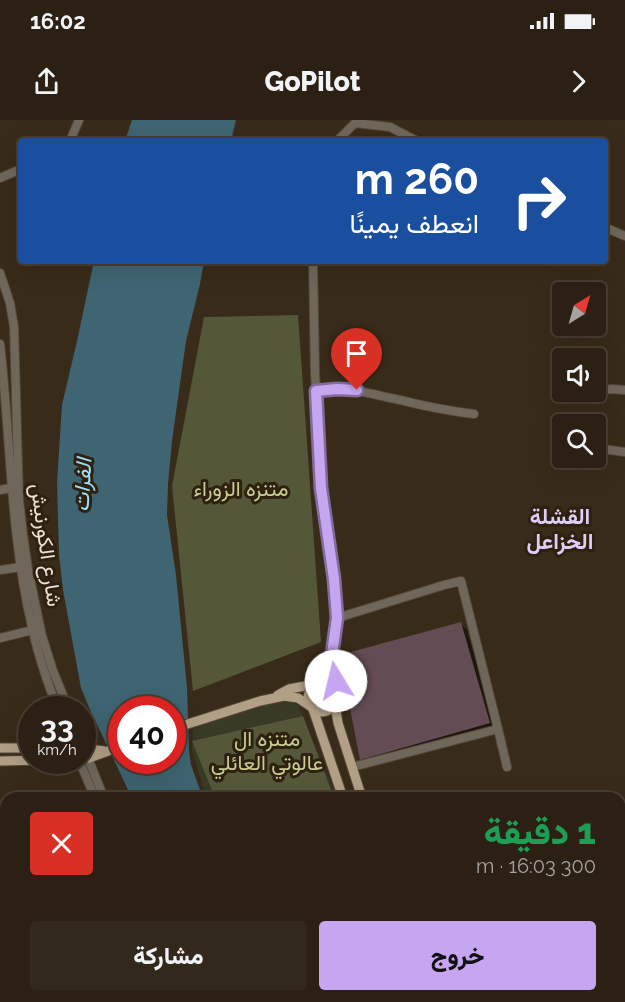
<!DOCTYPE html>
<html lang="ar">
<meta charset="utf-8">
<style>
:root{--surface:#2b2013;--page:#33281c;--text:#f1f3f6;--muted:#a6a3a0;--line:#473e33;--accent:#c6a6f0}
body{margin:0;font-family:Raleway,Vazirmatn,sans-serif;background:var(--page);color:var(--text);direction:rtl;height:100vh;display:flex;flex-direction:column;font-size:22px;white-space:nowrap}
*{box-sizing:border-box;margin:0}
p{font-size:20px;color:var(--muted)}
.icon{flex:none;width:33px;height:33px;fill:none;stroke:currentColor;stroke-width:2;stroke-linecap:round;stroke-linejoin:round}
.map{position:relative;flex:1;overflow:hidden;direction:ltr}
.panel{position:absolute;left:0px;top:672px;width:626px;height:210px;display:flex;flex-direction:column;background:var(--surface);border-radius:18px 18px 0 0;box-shadow:0 6px 24px #0002,0 0 0 2px var(--line);direction:rtl}
.panel>*{flex:none}
.guide{position:absolute;left:18px;top:18px;width:590px;height:126px;border-radius:6px;box-shadow:0 6px 24px #0002,0 0 0 2px var(--line);direction:rtl;background:#1a4fa0;color:#fff;overflow:hidden}
.needle{width:39px;rotate:37deg}
.fabs{position:absolute;left:552px;top:162px;display:grid;gap:12px}
.fabs a{display:grid;place-items:center;width:54px;height:54px;border-radius:6px;background:var(--surface);box-shadow:0 6px 24px #0002,0 0 0 2px var(--line);font-size:30px}
.speed{position:absolute;left:18px;top:576px;display:flex;gap:12px;font-size:30px;font-weight:700;text-align:center}
.speed>*{display:grid;place-content:center;width:78px;height:78px;border-radius:50%;background:var(--surface);box-shadow:0 6px 24px #0002,0 0 0 2px var(--line);line-height:1}
.speed small{font-size:15px;font-weight:400}
.speed .limit{border:9px solid #d22;background:#fff;color:#111}
.pin{position:absolute;display:grid;place-items:center;width:51px;height:51px;color:#fff;margin:-62px -26px;border-radius:50% 50% 50% 0;rotate:-45deg;box-shadow:0 0 6px #0007}
.pin .icon{rotate:45deg}
.me{position:absolute;width:66px;margin:-33px;rotate:351deg;stroke-linejoin:round;filter:drop-shadow(0 0 4px #0008)}
.turn{display:flex;align-items:center;gap:21px;height:126px;padding:0 30px;font-size:27px}
.turn .icon{width:78px;height:78px;stroke-width:2.5}
.turn b{display:block;font-size:42px;line-height:51px}
.round{display:grid;place-items:center;flex:none;width:63px;height:63px;border-radius:6px;background:var(--page)}
.head{display:flex;align-items:center;justify-content:space-between;height:102px;padding:0 30px}
h1{font-size:36px;font-weight:800;line-height:45px;color:#1e9e55}
.primary-button{display:flex;gap:12px;margin-top:auto;padding:12px 30px}
.primary-button a{flex:1;height:69px;border-radius:6px;background:var(--accent);color:#111;font-size:24px;font-weight:800;line-height:69px;text-align:center}
.primary-button a+a{background:var(--page);color:var(--text)}
.status{display:flex;justify-content:space-between;align-items:center;height:42px;padding:0 30px;background:var(--surface);direction:ltr}
.status svg{height:16px;fill:currentColor}
header{display:flex;justify-content:space-between;align-items:center;height:78px;padding:0 30px;background:var(--surface);font-size:27px;font-weight:800}
.map>svg:first-child{display:block}
.green{fill:#383a26}
.forest{fill:#545839}
.water{fill:#3f6572;fill-rule:evenodd}
.shadow{fill:#0007}
.building{fill:#644c55}
.lines{fill:none;stroke-linecap:round;stroke-linejoin:round}
.minor-casing{stroke:#554837;stroke-width:10}
.major-casing{stroke:#554837;stroke-width:11}
.minor{stroke:#70675b;stroke-width:8}
.major{stroke:#b2a086;stroke-width:9}
.route-casing{stroke:#816c9c;stroke-width:15}
.route{stroke:#c6a6f0;stroke-width:10}
.labels{text-anchor:middle;stroke-width:6;stroke-linejoin:round;paint-order:stroke}
.park-label{font-size:21px;fill:#c5cd92;stroke:#2f2110}
.street-label{font-size:21px;fill:#eae0d5;stroke:#2f2110}
.water-label{font-size:22px;font-style:italic;fill:#99e0f9;stroke:#2f2110}
.neighbourhood-label{font-size:22px;font-weight:bold;fill:#decdf7;stroke:#2f2110}
</style>
<div class="status"><b>16:02</b><svg viewBox="0 0 49 12"><path d="M0 12V9h3v3zM5 12V6h3v6zM10 12V3h3v9zM15 12V0h3v12zM26 1h20v11H26zM47 4h2v5h-2z"/></svg></div>
<header><svg class="icon" aria-label="forward" viewBox="0 0 24 24"><path d="M9 5l7 7-7 7"/></svg>GoPilot<svg class="icon" aria-label="share" viewBox="0 0 24 24"><path d="M12 15V3M7 8l5-5 5 5M5 13v7h14v-7"/></svg></header>
<div class="map">
<svg width="625" height="882" viewBox="0 0 625 882">
<rect width="100%" height="100%" fill="#392b19"/>
<!-- green -->
<g class="green">
<polygon points="277,579 298,585 337,678 207,678 203,668 192,629 193,607"/>
<polygon points="347,876 425,876 428,882 352,882"/>
</g>
<!-- forest -->
<g class="forest">
<polygon points="298,195 321,522 193,571 172,366 204,197"/>
<polygon points="303,596 334,678 215,678 192,621"/>
<polygon points="354,876 409,876 411,882 359,882"/>
</g>
<!-- water -->
<g class="water">
<polygon points="132,0 236,0 231,21 125,21"/>
<path d="M94,141H204L200,164L186,221L172,321L168,364L167,395L176,455L187,568L189,631L191,645L203,678H132L91,592L81,568L63,470L59,434L57,362L62,285L77,221ZM122,590H172V640H122Z"/>
<polygon points="244,876 341,876 346,882 249,882"/>
</g>
<!-- shadow -->
<polygon class="shadow" points="461,504 467,510 495,609 367,645 361,639"/>
<!-- building -->
<polygon class="building" points="461,502 490,603 360,640 342,547 347,533"/>
<g class="lines">
<defs>
<g id="minor">
<polyline points="70,21 79,0"/>
<polyline points="337,21 355,3 390,7 417,21"/>
<polyline points="0,58 21,49"/>
<polyline points="604,107 625,116"/>
<polyline points="0,153 10,183 14,207 19,380 23,415 28,449 42,516 53,551 69,590"/>
<path d="M0,224C11,320 10,417 33,511C39,538 48,564 58,590"/>
<polyline points="596,270 612,269 625,270"/>
<path d="M316,271C350,267 367,273 400,280C424,286 449,291 474,294"/>
<polyline points="596,328 625,332"/>
<polyline points="0,370 11,368"/>
<polyline points="0,450 21,447"/>
<polyline points="337,498 444,465 461,461 498,609 352,647"/>
<polyline points="0,518 33,510"/>
<polyline points="332,534 335,547 337,575"/>
<polyline points="312,567 332,534 337,498 334,459 321,368 315,253 313,141"/>
<polyline points="498,609 507,647"/>
<polyline points="82,623 104,678"/>
<polyline points="79,640 95,678"/>
<polyline points="0,735 6,733"/>
<polyline points="620,801 625,798"/>
<polyline points="0,810 6,807"/>
<polyline points="0,829 6,842"/>
<polyline points="620,875 623,882"/>
<polyline points="22,876 24,882"/>
<polyline points="191,876 195,882"/>
<polyline points="202,876 206,882"/>
<polyline points="470,876 477,882"/>
<polyline points="0,880 6,876"/>
<polyline points="74,882 86,876"/>
<polyline points="148,882 158,876"/>
</g>
<g id="major">
<circle cx="322" cy="578" r="14"/>
<polyline points="278,575 289,569 316,564"/>
<polyline points="337,580 336,591 338,603 362,678"/>
<polyline points="313,589 343,678"/>
<polyline points="172,609 260,581 284,576 298,578 310,586"/>
<polyline points="0,628 32,628"/>
<polyline points="82,628 104,631"/>
<polyline points="82,639 89,638 122,626"/>
<polyline points="0,641 47,640"/>
<polyline points="431,876 433,882"/>
<polyline points="441,876 442,882"/>
</g>
</defs>
<!-- minor casing -->
<use href="#minor" class="minor-casing"/>
<!-- major casing -->
<use href="#major" class="major-casing"/>
<!-- minor -->
<use href="#minor" class="minor"/>
<!-- major -->
<use href="#major" class="major"/>
</g>
<g class="lines">
<defs>
<polyline id="route" points="336,561 332,534 337,498 334,459 321,368 316,271 337,269 357,270"/>
</defs>
<!-- route casing -->
<use href="#route" class="route-casing"/>
<!-- route -->
<use href="#route" class="route"/>
</g>
<g class="labels">
<!-- park labels -->
<g class="park-label">
<text x="241" y="376">متنزه الزوراء</text>
<text x="267" y="626">متنزه ال<tspan x="267" dy="24">عالوتي العائلي</tspan></text>
</g>
<!-- street labels -->
<g class="street-label">
<text transform="translate(46 425) rotate(82)" y="7">شارع الكورنيش</text>
</g>
<!-- water labels -->
<g class="water-label">
<text transform="translate(82 365) rotate(-87)" y="8">الفرات</text>
</g>
<!-- neighbourhood labels -->
<g class="neighbourhood-label">
<text x="560" y="404">القشلة<tspan x="560" dy="25">الخزاعل</tspan></text>
</g>
</g>
</svg>
<div class="fabs">
<a><svg class="needle" viewBox="-14 -14 28 28"><path d="M0-13l5 13h-10z" fill="#e53935"/><path d="M0 13l5-13h-10z" fill="#a6a3a0"/></svg></a>
<a><svg class="icon" aria-label="sound" viewBox="0 0 24 24"><path d="M4 9h4l5-4v14l-5-4H4zM17 9q2 3 0 6"/></svg></a>
<a><svg class="icon" aria-label="search" viewBox="0 0 24 24"><circle cx="10" cy="10" r="6"/><path d="M15 15l6 6"/></svg></a>
</div>
<div class="speed"><div>33<small>km/h</small></div><div class="limit">40</div></div>
<div class="pin" style="left:357px;top:270px;background:#d93025"><svg class="icon" aria-label="arrive" viewBox="0 0 24 24"><path d="M6 21V4h12l-3 4 3 4H6"/></svg></div>
<svg class="me" style="left:336px;top:561px" viewBox="-20 -20 40 40"><circle r="19" fill="#fff"/><path d="M0-13L10 11 0 6-10 11z" fill="#c6a6f0"/></svg>
<div class="guide">
<div class="turn"><svg class="icon" aria-label="right" viewBox="0 0 24 24"><path d="M7 20v-9h11M14 6l5 5-5 5"/></svg><div><b>260 m</b>انعطف يمينًا</div></div>
</div>
<section class="panel">
<div class="head"><div><h1>1 دقيقة</h1><p>300 m · 16:03</p></div><a class="round" style="background:#d93025;color:#fff"><svg class="icon" aria-label="close" viewBox="0 0 24 24"><path d="M6 6l12 12M18 6L6 18"/></svg></a></div>
<div class="primary-button"><a>خروج</a><a>مشاركة</a></div>
</section>
</div>
